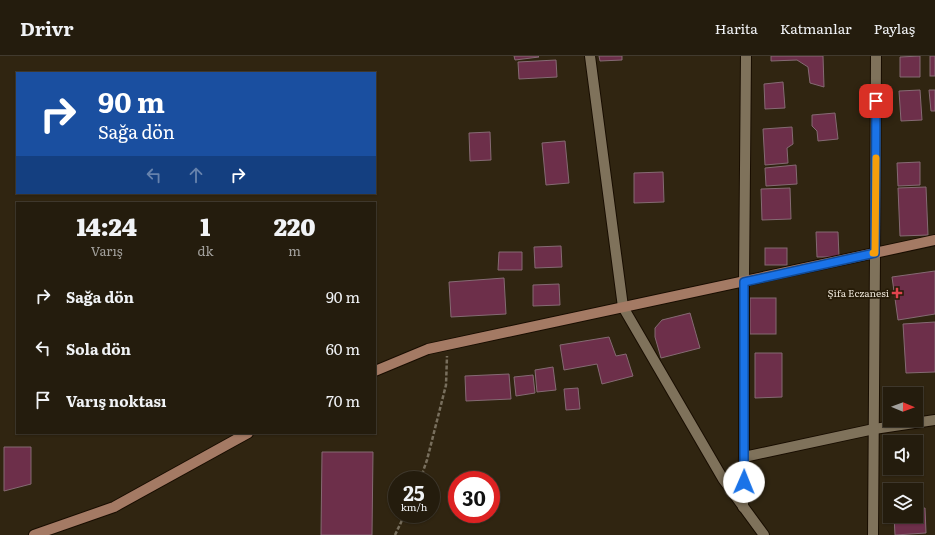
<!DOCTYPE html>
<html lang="tr">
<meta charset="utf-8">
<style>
:root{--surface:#241c0d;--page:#30291b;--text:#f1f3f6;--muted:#a3a19d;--line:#413a2e}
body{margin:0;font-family:Literata,serif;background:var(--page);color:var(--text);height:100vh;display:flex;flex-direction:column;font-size:15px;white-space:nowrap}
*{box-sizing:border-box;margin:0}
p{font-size:13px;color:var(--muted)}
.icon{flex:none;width:22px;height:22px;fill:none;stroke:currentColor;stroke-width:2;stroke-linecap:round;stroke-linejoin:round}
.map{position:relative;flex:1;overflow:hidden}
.side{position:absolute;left:16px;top:146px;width:360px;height:232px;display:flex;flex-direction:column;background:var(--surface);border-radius:0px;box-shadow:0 1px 3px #0004,0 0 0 1px var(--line)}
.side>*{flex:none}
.hud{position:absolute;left:16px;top:16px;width:360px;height:122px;border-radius:0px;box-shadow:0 1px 3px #0004,0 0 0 1px var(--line);background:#1a4fa0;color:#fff;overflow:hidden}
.needle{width:26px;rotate:91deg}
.tools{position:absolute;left:883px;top:331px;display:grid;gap:8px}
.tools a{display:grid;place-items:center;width:40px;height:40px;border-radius:0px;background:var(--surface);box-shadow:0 1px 3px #0004,0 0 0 1px var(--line);font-size:20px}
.speed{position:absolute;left:388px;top:415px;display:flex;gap:8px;font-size:20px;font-weight:700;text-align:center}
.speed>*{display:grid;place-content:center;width:52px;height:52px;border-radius:50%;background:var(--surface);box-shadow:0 1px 3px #0004,0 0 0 1px var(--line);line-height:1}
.speed small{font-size:10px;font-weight:400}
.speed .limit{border:6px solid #d22;background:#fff;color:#111}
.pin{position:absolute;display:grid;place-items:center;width:34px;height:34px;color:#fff;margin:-17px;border-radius:8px;box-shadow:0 2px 6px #0006}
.me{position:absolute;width:44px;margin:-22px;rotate:1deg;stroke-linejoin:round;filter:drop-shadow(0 0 3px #0008)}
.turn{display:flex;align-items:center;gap:14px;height:84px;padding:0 16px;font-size:18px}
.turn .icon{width:52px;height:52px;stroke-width:2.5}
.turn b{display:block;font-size:28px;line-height:34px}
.lanes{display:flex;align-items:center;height:38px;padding:0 16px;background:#0003;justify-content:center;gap:20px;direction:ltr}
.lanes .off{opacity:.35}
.eta{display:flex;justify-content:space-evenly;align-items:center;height:68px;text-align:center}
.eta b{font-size:24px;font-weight:800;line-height:28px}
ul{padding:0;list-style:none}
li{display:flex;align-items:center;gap:12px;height:52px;padding:0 16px}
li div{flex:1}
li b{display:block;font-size:15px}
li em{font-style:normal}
header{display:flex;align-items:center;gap:24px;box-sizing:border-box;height:56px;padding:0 20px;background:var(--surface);border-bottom:1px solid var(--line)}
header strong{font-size:19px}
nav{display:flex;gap:22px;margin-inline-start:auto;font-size:14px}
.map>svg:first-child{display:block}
.building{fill:#6d2f4a;stroke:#856a73}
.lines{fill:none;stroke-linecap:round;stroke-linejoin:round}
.street-casing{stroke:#180d00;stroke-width:12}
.secondary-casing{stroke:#180d00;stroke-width:12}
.path{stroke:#786f5d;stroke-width:2.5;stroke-dasharray:4 2;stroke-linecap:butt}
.street{stroke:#7f725b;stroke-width:10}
.secondary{stroke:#a47a64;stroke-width:10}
.route-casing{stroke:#114b97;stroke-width:10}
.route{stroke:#1a73e8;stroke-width:7}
.slow{stroke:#f59e0b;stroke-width:7}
.health-dot{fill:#e0444e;stroke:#261b07;stroke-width:1.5}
.labels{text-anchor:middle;stroke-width:3.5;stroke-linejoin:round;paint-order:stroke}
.poi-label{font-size:10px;fill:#eae3d6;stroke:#261b07;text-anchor:end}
</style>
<header>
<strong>Drivr</strong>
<nav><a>Harita</a><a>Katmanlar</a><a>Paylaş</a></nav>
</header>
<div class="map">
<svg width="935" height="479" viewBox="0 0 935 479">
<rect width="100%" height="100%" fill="#302511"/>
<!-- building -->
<g class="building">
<polygon points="514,0 538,0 539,1 515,4"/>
<polygon points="599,0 622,0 622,4 600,5"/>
<polygon points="771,0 823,0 824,31 810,27 808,11 797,4 771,5"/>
<polygon points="920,0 920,21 900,21 900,1"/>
<rect x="930" y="0" width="5" height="20"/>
<polygon points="556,4 557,21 519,23 518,6"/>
<polygon points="783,26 785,52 765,53 764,28"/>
<polygon points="920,34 922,64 901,65 899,35"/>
<polygon points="929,34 935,34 935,55 931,55"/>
<polygon points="835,57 838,83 818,85 817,75 812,70 812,59"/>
<polygon points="792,71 793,88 787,92 788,107 765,109 763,73"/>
<polygon points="490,76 491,104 470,105 469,77"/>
<polygon points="565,85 569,127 546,129 542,87"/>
<polygon points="920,106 920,129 898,130 897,107"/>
<polygon points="796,109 797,128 766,130 765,112"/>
<polygon points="663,116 664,146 634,147 634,117"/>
<polygon points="926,131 928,179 900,180 898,132"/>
<polygon points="790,132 791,163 762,164 761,133"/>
<polygon points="816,176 838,176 839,201 817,201"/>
<polygon points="561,190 562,211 535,212 534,191"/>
<rect x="765" y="192" width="22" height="17"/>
<polygon points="499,196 522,196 522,214 498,214"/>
<polygon points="935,215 935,258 898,264 892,221"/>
<polygon points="504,222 506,258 451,261 449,226"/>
<polygon points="559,228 560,249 533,250 533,229"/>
<rect x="750" y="242" width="26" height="36"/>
<polygon points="690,257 700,292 661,302 655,281 655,272 662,264"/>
<polygon points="935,266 935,316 906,317 903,268"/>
<polygon points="609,281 616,300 626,298 633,320 602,328 597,308 564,314 560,289"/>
<polygon points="755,297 782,297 782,341 755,342"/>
<polygon points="553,311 556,334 537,336 535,314"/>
<polygon points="509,318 511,343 466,345 465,320"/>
<polygon points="533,319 535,337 516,340 514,321"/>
<polygon points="578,332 580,353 566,354 564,333"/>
<polygon points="916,345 920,345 920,364 900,365 916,364"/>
<polygon points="916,387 919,387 922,416 896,419 896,412 916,412"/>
<polygon points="4,391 31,391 31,428 4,435"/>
<polygon points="322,396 373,396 372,479 321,479"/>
<polygon points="925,452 926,477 895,479 894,460 916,460 916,453"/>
</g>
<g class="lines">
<defs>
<g id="street">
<polyline points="590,0 623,251 723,423 764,479"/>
<polyline points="744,401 874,373 935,364"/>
<polyline points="743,451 744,401 744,225 746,0"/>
<polyline points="873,479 875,197 876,0"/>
</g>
<g id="secondary">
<polyline points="375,315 428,293 935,184"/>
<polyline points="34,479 114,451 248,377"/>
</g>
</defs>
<!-- street casing -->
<use href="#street" class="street-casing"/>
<!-- secondary casing -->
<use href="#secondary" class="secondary-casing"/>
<!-- path -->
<g class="path">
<polyline points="420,424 427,404 446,329 447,300"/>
<polyline points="395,479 405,458"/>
</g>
<!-- street -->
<use href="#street" class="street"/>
<!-- secondary -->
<use href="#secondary" class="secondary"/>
</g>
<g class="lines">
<defs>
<polyline id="route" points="744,426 744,226 875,197 876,45"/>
</defs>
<!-- route casing -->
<use href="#route" class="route-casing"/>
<!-- route -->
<use href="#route" class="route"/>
<!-- slow -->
<polyline class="slow" points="873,197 875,197 876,102"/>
</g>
<!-- markers -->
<path class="health-dot" d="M895 231h4v4h4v4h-4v4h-4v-4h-4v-4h4z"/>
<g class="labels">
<!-- poi labels -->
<g class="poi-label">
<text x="889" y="241">Şifa Eczanesi</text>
</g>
</g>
</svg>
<div class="tools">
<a><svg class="needle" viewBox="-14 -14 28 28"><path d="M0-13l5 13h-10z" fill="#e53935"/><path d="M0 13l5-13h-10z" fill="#a3a19d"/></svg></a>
<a><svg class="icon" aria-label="sound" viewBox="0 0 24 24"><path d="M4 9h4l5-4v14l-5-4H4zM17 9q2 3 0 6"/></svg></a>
<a><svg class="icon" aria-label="layers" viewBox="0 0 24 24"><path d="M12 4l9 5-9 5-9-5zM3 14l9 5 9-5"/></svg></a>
</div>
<div class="speed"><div>25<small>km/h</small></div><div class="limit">30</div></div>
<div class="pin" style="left:876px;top:45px;background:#d93025"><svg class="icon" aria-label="arrive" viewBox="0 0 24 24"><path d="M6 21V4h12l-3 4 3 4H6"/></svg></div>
<svg class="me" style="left:744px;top:426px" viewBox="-20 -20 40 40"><circle r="19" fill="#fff"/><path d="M0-13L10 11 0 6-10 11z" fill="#1a73e8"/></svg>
<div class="hud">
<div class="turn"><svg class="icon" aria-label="right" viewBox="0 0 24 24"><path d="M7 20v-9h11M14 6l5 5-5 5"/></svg><div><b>90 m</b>Sağa dön</div></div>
<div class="lanes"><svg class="icon off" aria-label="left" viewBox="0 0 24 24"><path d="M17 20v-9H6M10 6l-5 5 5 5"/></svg><svg class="icon off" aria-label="ahead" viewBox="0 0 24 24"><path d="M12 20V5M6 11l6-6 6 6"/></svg><svg class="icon" aria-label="right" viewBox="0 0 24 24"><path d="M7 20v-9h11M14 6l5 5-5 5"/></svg></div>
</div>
<section class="side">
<div class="eta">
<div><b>14:24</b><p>Varış</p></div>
<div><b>1</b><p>dk</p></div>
<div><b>220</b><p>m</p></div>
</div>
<ul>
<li><svg class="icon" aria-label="right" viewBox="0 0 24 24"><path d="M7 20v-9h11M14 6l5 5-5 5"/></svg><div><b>Sağa dön</b></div><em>90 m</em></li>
<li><svg class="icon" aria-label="left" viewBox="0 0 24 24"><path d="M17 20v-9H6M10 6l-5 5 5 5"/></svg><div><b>Sola dön</b></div><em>60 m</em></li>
<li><svg class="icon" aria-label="arrive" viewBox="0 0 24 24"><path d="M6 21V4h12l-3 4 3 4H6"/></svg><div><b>Varış noktası</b></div><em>70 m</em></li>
</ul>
</section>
</div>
